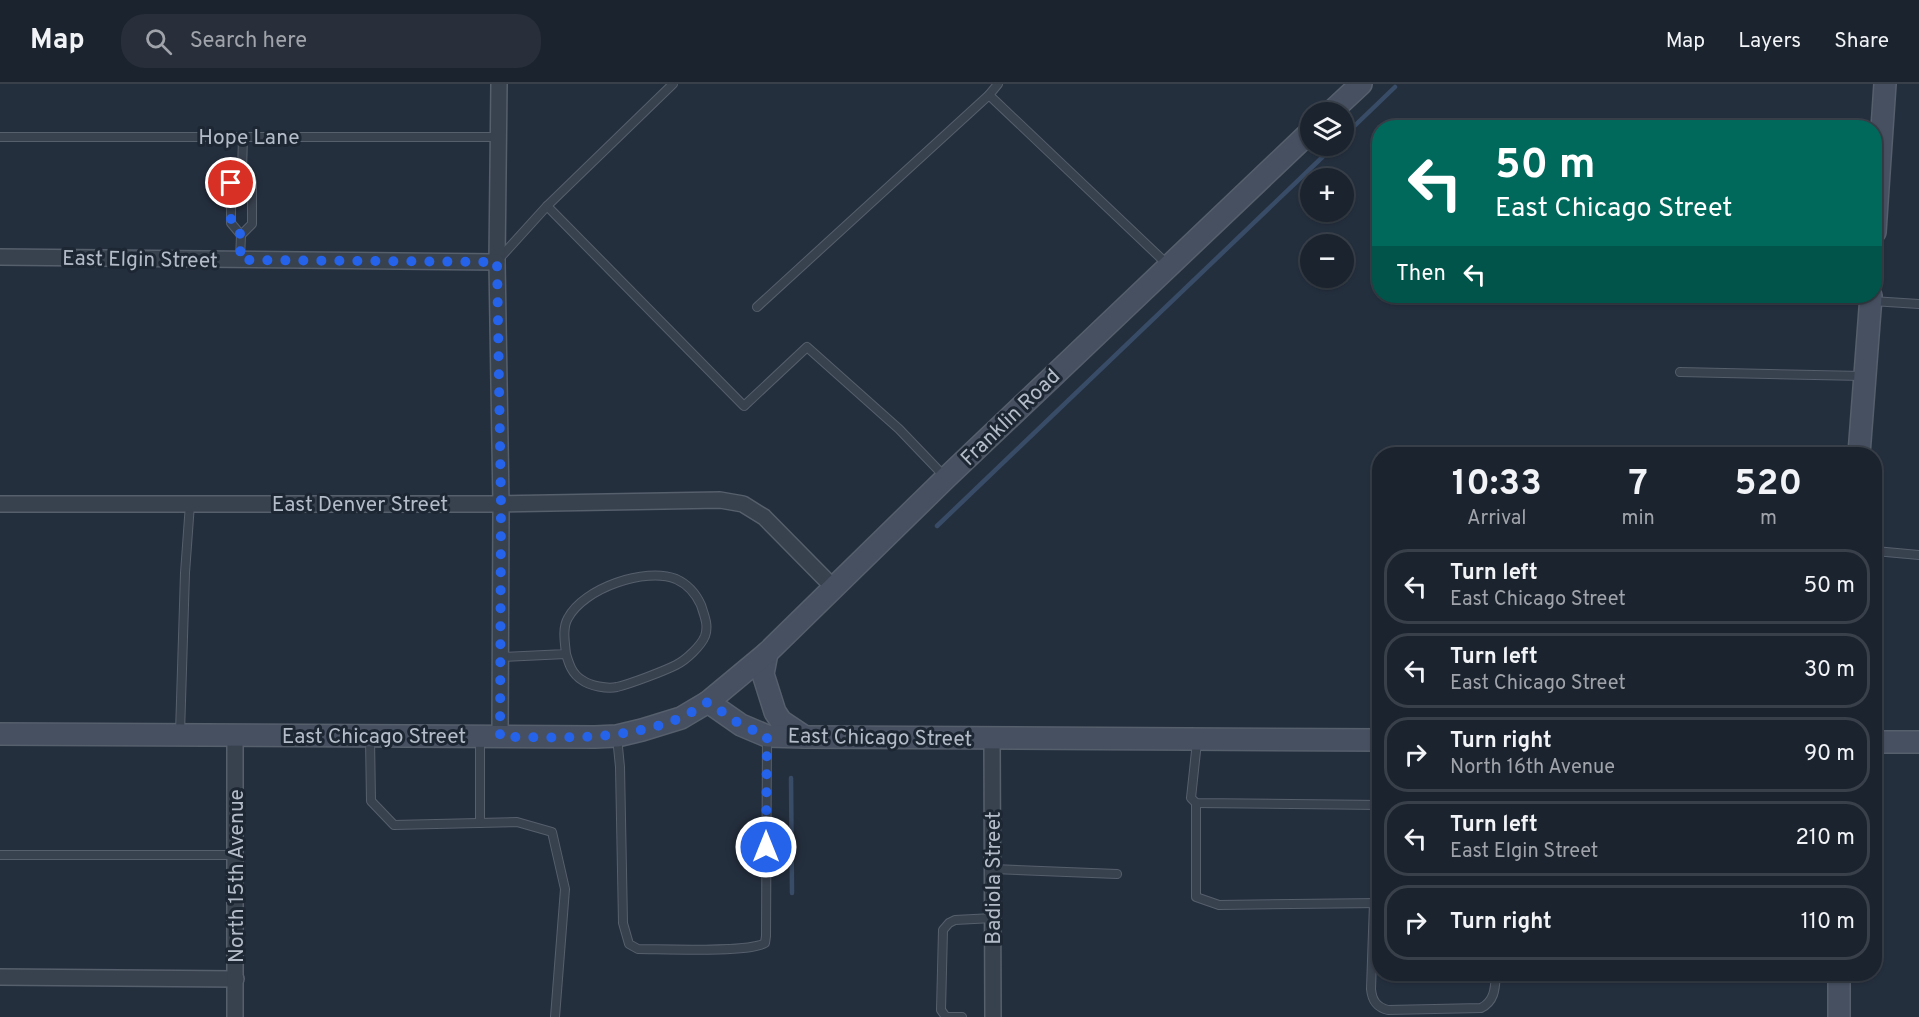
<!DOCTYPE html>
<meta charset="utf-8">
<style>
:root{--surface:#1b232e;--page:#282f3a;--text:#f1f3f6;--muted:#a0a4aa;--line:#39404a}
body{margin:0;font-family:Overpass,sans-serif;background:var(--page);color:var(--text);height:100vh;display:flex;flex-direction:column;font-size:22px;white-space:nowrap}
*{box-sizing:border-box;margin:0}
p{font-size:20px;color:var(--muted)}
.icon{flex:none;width:33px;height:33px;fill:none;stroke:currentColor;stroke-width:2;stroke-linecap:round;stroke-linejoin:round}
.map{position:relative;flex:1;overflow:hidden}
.drawer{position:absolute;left:1372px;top:363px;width:510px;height:534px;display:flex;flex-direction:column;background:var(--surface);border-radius:24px;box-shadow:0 2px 4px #0004,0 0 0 2px var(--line)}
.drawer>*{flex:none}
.banner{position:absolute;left:1372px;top:36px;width:510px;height:183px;border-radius:24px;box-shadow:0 2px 4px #0004,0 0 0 2px var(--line);background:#00695c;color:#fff;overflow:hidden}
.tools{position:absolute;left:1300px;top:18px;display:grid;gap:12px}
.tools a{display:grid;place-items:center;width:54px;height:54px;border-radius:50%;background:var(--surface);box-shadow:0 2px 4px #0004,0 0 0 2px var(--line);font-size:30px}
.pin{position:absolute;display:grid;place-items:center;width:51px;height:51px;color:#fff;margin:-26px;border:3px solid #fff;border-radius:50%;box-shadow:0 2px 6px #0007}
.me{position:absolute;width:66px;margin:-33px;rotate:0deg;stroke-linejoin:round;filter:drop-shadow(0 0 4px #0008)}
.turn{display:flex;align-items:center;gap:21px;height:126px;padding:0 24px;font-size:27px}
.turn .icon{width:78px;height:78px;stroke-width:2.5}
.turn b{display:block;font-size:42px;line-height:51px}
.then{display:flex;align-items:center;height:57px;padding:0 24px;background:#0003;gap:12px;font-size:22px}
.eta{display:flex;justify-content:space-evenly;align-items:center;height:102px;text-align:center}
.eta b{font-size:36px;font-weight:700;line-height:42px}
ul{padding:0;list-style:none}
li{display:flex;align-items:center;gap:18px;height:75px;margin:0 12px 9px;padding:0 12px;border:3px solid var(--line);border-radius:24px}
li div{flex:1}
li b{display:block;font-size:22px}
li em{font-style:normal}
header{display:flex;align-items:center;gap:36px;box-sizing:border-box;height:84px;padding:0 30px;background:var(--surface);border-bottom:2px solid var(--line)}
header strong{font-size:28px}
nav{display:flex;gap:33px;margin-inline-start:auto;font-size:21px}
.search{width:420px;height:54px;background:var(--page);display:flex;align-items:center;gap:15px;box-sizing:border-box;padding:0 21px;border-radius:24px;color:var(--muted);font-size:22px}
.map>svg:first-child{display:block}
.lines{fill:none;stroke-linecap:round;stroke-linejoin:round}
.stream{stroke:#394c67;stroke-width:4.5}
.lane-casing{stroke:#565f6c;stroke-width:10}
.street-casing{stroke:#565f6c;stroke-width:18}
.secondary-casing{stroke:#565f6c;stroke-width:24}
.lane{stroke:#38414e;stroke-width:8}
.street{stroke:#38414e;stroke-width:15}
.secondary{stroke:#465061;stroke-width:21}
.route{stroke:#2563eb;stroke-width:10;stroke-dasharray:0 18}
.labels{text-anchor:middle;stroke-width:6;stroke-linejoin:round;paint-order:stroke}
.street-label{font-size:21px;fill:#b4bcc9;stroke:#1d2633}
</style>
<header>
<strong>Map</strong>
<div class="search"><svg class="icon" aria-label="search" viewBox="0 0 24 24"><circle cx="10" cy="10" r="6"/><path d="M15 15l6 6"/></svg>Search here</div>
<nav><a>Map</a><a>Layers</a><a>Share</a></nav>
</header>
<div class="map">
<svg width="1919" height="933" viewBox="0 0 1919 933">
<rect width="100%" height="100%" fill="#242f3e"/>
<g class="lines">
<!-- stream -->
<g class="stream">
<polyline points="1344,52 1395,3"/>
<polyline points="937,442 1334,62"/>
<polyline points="791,694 792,809"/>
</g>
<defs>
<g id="lane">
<polyline points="989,11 998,0"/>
<polyline points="0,53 498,53"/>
<polyline points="242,87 252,98 252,140 241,151 231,139 231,99 242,87 243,53"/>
<polyline points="547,122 744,322 807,263 899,345 945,393"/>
<polyline points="240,176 241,151"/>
<polyline points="498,176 547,122 673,0"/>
<polyline points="1872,217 1919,220"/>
<polyline points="757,223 989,11 1167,180"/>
<polyline points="1680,288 1863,292"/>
<polyline points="1875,467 1919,471"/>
<path d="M501,573L566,570C565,559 562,544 568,534C584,504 645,483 676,495C687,500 696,510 701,521C704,531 709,541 705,552C701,562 686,576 676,581C664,587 630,600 617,603C607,605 590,602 582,596C572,590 569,580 566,570"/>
<polyline points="180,649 185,489 190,420"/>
<polyline points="480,653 480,739"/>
<path d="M617,653L620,683L623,839L629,860L638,865C663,865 748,869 765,859L766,852L767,653"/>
<polyline points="370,655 371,717 394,741 517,738 552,748 565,805 555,933"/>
<polyline points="1197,658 1191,714 1196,719 1380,721"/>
<polyline points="1196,719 1196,813 1219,821 1380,819"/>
<polyline points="0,771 235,771"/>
<polyline points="993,785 1117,790"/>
<path d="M1374,819L1371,905C1372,916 1376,923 1388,926L1481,924C1495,917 1495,904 1496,890"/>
<polyline points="962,933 946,933 941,926 943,846 949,839 955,836 993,834"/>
</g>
<g id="street">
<polyline points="499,0 497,178 501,420 500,653"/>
<polyline points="0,173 497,178"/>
<polyline points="0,420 501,420 720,416 743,420 764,433 833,503"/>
<polyline points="992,654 993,933"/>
<polyline points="0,893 236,895"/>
<polyline points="235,933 235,651"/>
</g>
<g id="secondary">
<polyline points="1331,28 1361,0"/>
<polyline points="1875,148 1885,0"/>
<polyline points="1859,370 1871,212"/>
<polyline points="767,569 763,590 775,628 781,637 805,653"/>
<polyline points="708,618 741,641 767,652 805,653 1380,656"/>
<polyline points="0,650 595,653 617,652 642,646 681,634 708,618 767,569 946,394 1311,47"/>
<polyline points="1875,658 1919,658"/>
<polyline points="1839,933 1839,890"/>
</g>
</defs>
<!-- lane casing -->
<use href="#lane" class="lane-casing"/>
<!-- street casing -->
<use href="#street" class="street-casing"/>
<!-- secondary casing -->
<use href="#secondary" class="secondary-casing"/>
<!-- lane -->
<use href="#lane" class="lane"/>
<!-- street -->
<use href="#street" class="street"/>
<!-- secondary -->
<use href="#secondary" class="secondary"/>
</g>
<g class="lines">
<!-- route -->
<path class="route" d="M231,99V139L241,151L240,176L497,178L501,420L500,653C561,653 622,658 680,634C690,630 699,623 708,618L741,641L767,652L766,763"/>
</g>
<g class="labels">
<!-- street labels -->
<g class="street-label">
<text x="249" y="60">Hope Lane</text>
<text transform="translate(140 175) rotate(1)" y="7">East Elgin Street</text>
<text transform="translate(1010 333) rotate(-44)" y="7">Franklin Road</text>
<text x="360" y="427">East Denver Street</text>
<text x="374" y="659">East Chicago Street</text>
<text transform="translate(880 653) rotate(1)" y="7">East Chicago Street</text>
<text transform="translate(236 792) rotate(-90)" y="7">North 15th Avenue</text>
<text transform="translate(993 794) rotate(-90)" y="7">Badiola Street</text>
</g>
</g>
</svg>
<div class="tools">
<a><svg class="icon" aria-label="layers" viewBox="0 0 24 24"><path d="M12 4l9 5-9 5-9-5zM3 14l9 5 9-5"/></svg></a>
<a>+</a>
<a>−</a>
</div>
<div class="pin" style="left:231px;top:99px;background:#d93025"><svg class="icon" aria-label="arrive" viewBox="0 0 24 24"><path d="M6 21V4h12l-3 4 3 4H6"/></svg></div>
<svg class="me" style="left:766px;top:763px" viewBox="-20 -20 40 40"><circle r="17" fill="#2563eb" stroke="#fff" stroke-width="3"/><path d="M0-11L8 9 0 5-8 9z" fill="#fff"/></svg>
<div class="banner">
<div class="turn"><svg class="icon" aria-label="left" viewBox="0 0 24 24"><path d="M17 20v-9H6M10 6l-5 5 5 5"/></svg><div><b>50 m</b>East Chicago Street</div></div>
<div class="then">Then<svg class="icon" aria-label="left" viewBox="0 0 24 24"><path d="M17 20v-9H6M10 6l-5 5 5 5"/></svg></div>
</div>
<section class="drawer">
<div class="eta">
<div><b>10:33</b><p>Arrival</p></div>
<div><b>7</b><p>min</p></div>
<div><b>520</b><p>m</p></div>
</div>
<ul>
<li><svg class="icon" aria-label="left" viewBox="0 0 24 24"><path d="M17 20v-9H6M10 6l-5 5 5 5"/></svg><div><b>Turn left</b><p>East Chicago Street</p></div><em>50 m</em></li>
<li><svg class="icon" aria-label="left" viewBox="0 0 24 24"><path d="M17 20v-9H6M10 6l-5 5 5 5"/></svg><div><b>Turn left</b><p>East Chicago Street</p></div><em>30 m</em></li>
<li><svg class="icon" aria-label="right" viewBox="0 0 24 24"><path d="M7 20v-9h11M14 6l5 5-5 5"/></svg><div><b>Turn right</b><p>North 16th Avenue</p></div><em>90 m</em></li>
<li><svg class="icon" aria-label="left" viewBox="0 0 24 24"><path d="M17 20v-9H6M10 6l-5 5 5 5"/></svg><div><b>Turn left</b><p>East Elgin Street</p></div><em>210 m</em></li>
<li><svg class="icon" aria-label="right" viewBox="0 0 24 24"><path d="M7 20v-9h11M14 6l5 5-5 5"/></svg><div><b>Turn right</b></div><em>110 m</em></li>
</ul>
</section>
</div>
